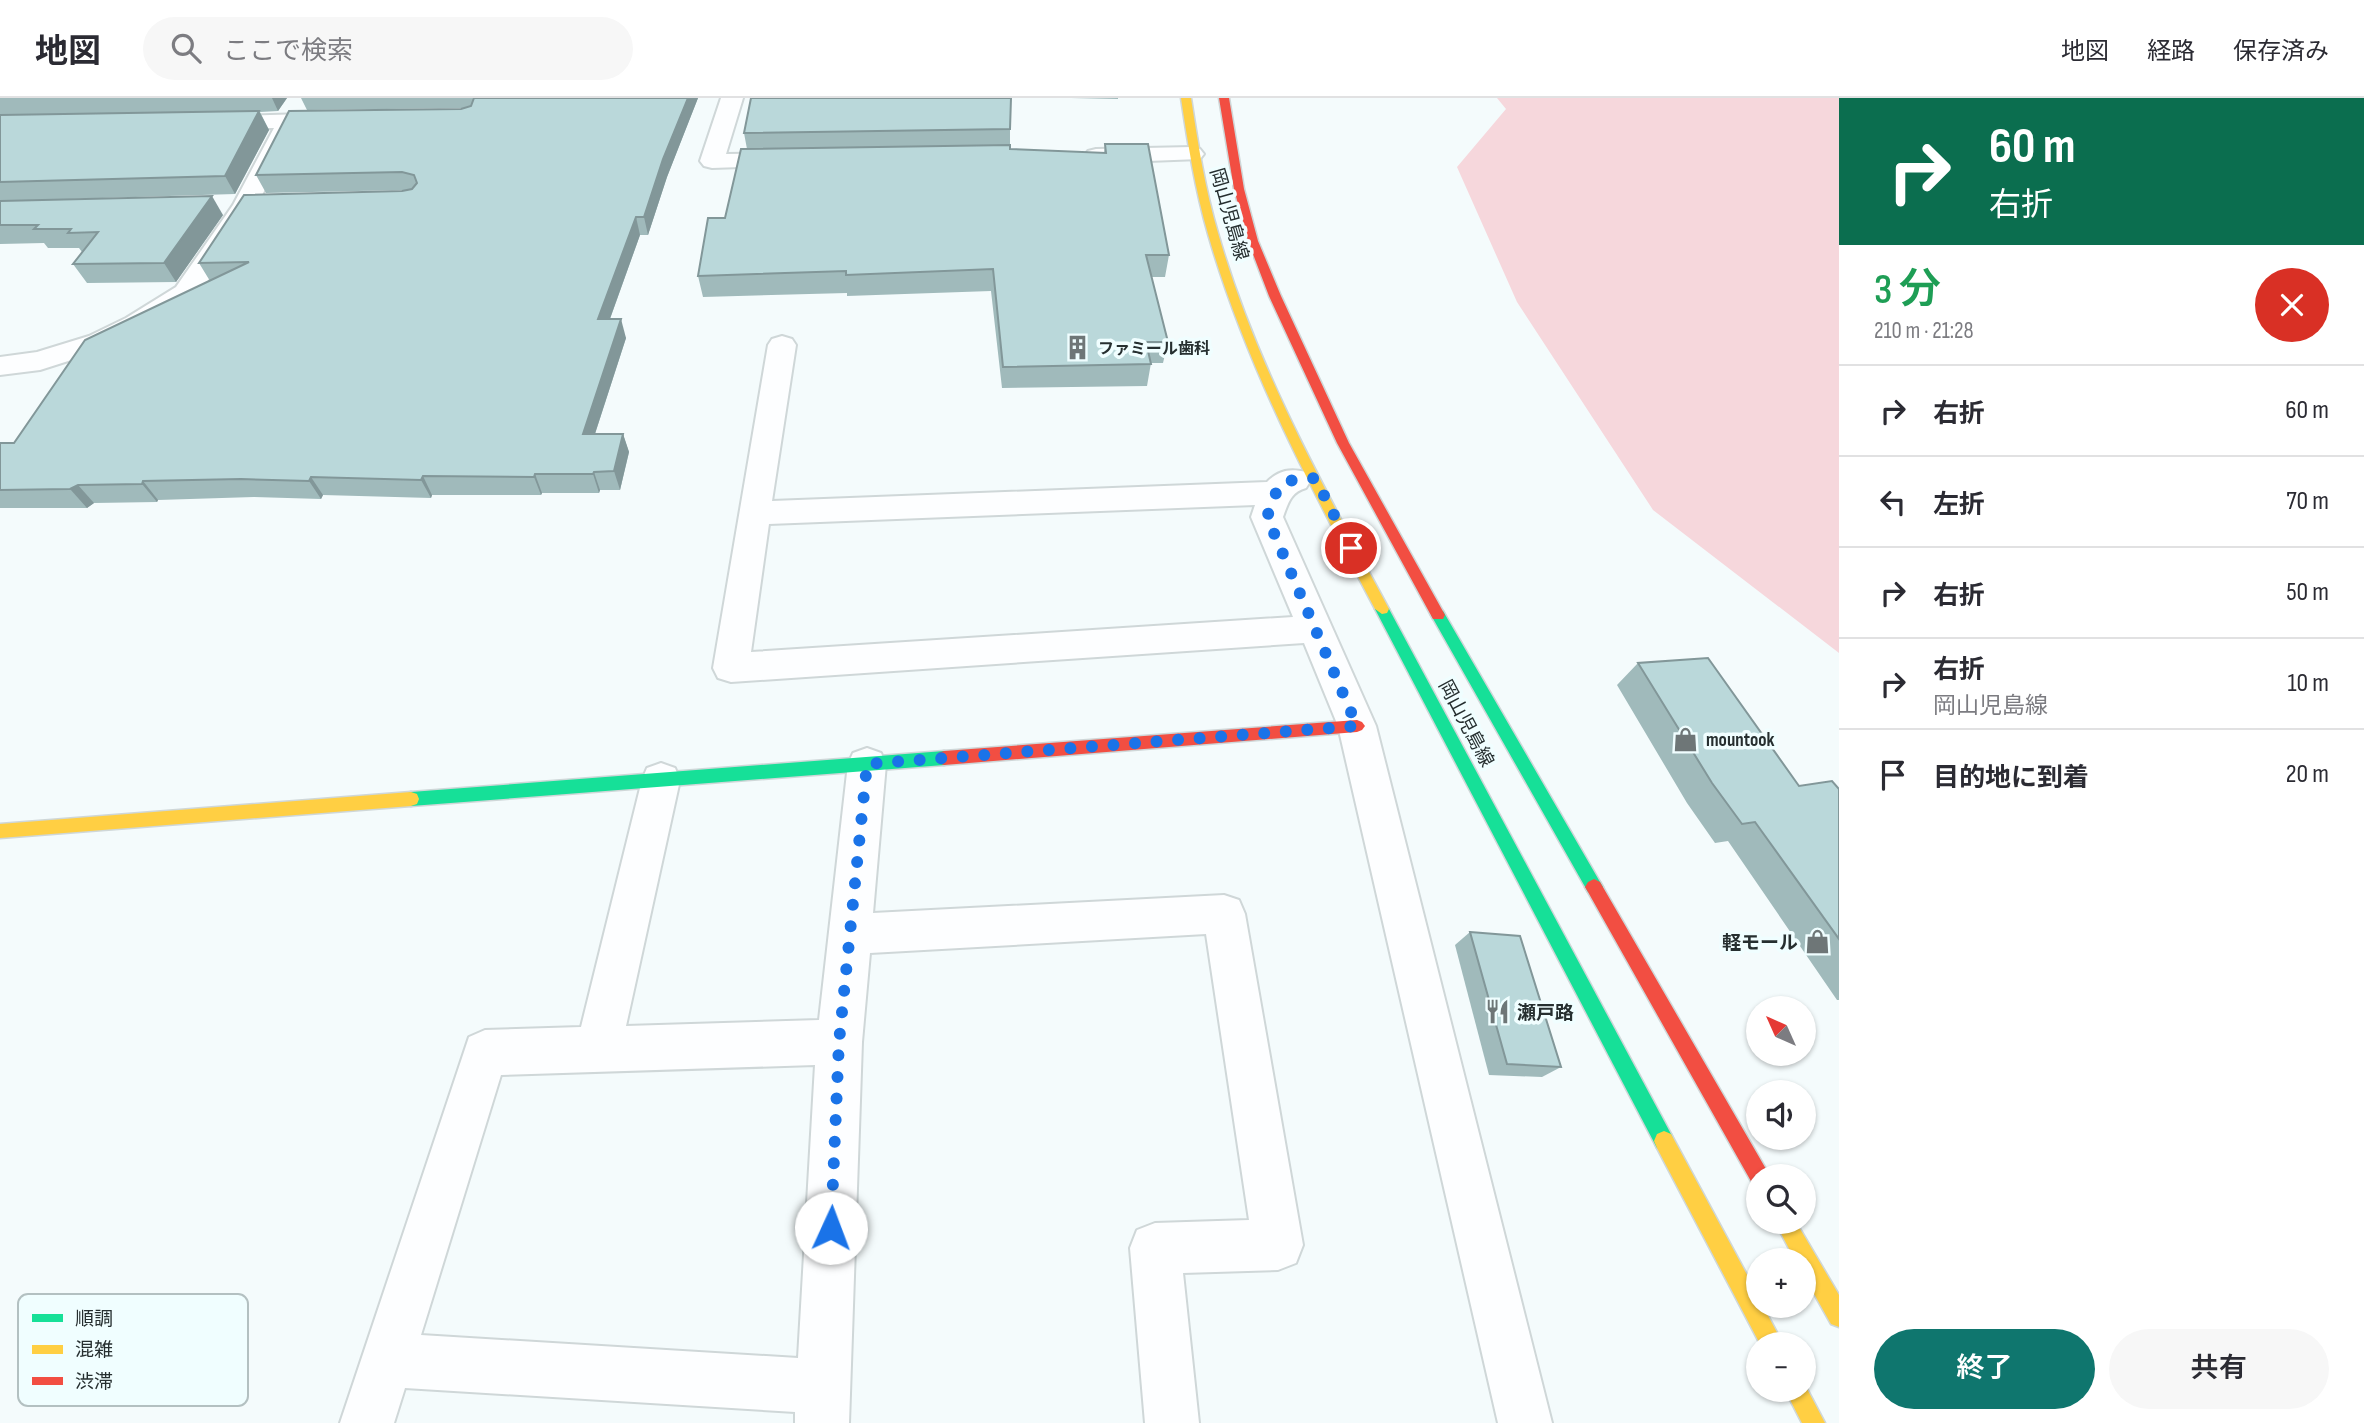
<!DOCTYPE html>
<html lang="ja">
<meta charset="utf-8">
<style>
:root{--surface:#fff;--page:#f7f7f7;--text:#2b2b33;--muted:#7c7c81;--line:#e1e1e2;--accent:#0f766e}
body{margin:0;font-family:"Sofia Sans Condensed","Noto Sans JP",sans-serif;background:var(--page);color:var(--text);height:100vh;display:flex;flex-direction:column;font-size:26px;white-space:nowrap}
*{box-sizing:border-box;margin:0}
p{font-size:23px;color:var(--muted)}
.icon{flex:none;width:38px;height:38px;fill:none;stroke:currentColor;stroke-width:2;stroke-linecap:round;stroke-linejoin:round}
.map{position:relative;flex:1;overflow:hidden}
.details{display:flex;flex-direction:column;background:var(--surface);width:525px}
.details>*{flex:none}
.top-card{background:#0b6e4f;color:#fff;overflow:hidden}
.needle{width:46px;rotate:315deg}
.fabs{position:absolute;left:1746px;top:898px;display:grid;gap:14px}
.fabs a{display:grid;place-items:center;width:70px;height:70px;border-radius:50%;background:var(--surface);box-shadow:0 2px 5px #0004;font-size:35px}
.pin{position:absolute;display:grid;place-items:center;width:60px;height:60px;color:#fff;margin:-30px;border:4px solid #fff;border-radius:50%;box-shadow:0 2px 7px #0007}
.me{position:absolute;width:77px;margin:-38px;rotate:2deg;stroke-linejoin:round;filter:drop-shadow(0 0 5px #0008)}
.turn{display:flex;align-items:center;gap:24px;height:147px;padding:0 35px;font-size:32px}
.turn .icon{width:91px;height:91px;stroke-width:2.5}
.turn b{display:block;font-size:49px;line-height:60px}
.round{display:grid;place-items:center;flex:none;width:74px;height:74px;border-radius:37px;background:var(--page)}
.head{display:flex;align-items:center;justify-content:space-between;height:119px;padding:0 35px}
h1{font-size:42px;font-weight:600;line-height:52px;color:#1e9e55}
.button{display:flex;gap:14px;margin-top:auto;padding:14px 35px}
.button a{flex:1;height:80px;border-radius:42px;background:var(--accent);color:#fff;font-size:28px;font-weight:600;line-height:80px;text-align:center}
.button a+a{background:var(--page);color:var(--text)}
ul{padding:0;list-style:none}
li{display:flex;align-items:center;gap:21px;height:91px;padding:0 35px;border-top:2px solid var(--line)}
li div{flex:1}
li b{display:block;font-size:26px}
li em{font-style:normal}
header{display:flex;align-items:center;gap:42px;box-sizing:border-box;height:98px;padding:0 35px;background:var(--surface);border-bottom:2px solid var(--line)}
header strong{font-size:33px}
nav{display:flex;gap:38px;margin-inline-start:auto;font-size:24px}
.search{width:490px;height:63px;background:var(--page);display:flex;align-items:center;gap:18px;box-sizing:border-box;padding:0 24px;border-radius:38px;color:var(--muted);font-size:26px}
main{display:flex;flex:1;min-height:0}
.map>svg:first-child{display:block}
.forest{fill:#f6d7dc}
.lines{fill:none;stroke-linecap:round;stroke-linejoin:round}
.street-casing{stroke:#cfd7d8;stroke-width:4}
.fast-casing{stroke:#cfd7d8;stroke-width:3}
.slow-casing{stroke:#cfd7d8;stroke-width:3}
.jam-casing{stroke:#cfd7d8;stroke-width:3}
.street{fill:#fdfeff;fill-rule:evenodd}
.fast{fill:#16e098;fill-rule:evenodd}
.slow{fill:#ffcf43;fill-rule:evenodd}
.jam{fill:#f24e42;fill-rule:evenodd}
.wall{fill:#a0babb}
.shaded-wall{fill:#829799}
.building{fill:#bad8da;stroke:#829799;stroke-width:2}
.route{stroke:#1a73e8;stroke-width:12;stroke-dasharray:0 21.6}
.labels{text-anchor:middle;stroke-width:7;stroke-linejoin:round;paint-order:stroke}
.far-poi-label{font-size:16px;font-weight:bold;fill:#262f30;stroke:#f0feff;text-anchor:start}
.street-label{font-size:19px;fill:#262f30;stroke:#f0feff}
.poi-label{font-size:19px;font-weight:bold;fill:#262f30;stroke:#f0feff;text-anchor:start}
.key{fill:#f0feff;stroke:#b3c0c1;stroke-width:2}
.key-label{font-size:19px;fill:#262f30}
</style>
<header>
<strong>地図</strong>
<div class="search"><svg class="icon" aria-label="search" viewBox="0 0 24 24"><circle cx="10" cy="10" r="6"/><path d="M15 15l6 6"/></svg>ここで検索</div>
<nav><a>地図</a><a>経路</a><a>保存済み</a></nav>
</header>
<main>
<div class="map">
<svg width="1839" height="1325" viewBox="0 0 1839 1325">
<rect width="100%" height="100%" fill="#f4fbfc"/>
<!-- forest -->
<polygon class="forest" points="1497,0 1839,0 1839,555 1653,412 1517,204 1457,69 1506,11"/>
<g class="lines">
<defs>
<g id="street">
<polygon points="721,0 743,0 726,56 791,55 799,57 803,62 799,67 712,70 704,68 700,63"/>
<polygon points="337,15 345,17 348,22 345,27 291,30 294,34 257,107 196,201 146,232 109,250 40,272 0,277 0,259 37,254 89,238 126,220 176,189 233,107 274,30 212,31 204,29 201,24 204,19"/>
<polygon points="1192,49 1200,51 1204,56 1200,61 1096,65 1088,63 1084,58 1088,53 1096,51"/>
<path d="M782,238L792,241L796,247L772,403L1267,384C1279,372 1290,370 1306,374L1311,382L1306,390C1291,394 1288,405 1283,419L1376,628L1552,1325H1498L1338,628L1304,545L731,584L718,580L713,570L768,247L772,241ZM1255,407L1251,419L1293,519L751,554L769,426Z"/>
<path d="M867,650L881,655L886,666L873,815L1224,797L1239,802L1245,816L1303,1147L1296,1165L1278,1172L1183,1175L1199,1325H1145L1130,1150L1137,1132L1155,1125L1249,1122L1206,836L870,855L862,944L849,1325H795V1314L405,1290L394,1325H340L469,939L485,932L581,929L642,682L647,670L661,665L675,670L680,682L626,928L819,922L848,666L853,655ZM815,967L798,1260L421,1237L501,977Z"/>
</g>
<g id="fast">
<polygon points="1382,506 1389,511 1671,1036 1674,1043 1671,1050 1664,1053 1657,1050 1375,511"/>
<polygon points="1438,512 1443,513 1600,784 1603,789 1600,794 1594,797 1588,794 1431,517"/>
<polygon points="944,653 950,655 952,660 950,665 944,667 411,708 405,706 403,701 405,696 411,694"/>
</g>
<g id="slow">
<path d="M1181,0H1191C1198,46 1205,91 1218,135C1256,268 1324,390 1389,511L1387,515L1382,516L1375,511C1311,390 1246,268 1208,136C1195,91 1188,46 1181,0Z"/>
<polygon points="411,694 417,696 419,701 417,706 411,708 0,740 0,726"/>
<polygon points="1664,1033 1671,1036 1759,1199 1759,1208 1763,1208 1783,1246 1760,1246 1657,1050 1654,1043 1657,1036"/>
<polygon points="1775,1124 1796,1124 1839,1197 1839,1229 1831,1226 1804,1178 1804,1162 1795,1162"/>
<polygon points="1804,1285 1825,1325 1802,1325 1785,1292 1804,1292"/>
</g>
<g id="jam">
<polygon points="1219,0 1229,0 1244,91 1258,143 1281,198 1349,345 1445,517 1443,521 1433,521 1337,345 1269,198 1248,143 1234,91"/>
<polygon points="1357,622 1362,624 1365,628 1362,632 1357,634 944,667 938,665 936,660 938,655 944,653"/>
<polygon points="1594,781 1600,784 1766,1071 1769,1078 1759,1078 1759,1088 1752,1085 1588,794 1585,789 1588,784"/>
</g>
</defs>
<!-- street casing -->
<use href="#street" class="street-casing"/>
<!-- fast casing -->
<use href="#fast" class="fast-casing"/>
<!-- slow casing -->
<use href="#slow" class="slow-casing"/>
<!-- jam casing -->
<use href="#jam" class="jam-casing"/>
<!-- street -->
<use href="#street" class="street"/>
<!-- fast -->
<use href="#fast" class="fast"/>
<!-- slow -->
<use href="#slow" class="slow"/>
<!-- jam -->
<use href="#jam" class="jam"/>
</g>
<!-- wall -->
<g class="wall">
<polygon points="0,0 287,0 278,13 260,14 269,32 235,96 69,101 223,117 176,184 87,185 73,166 83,154 82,154 79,150 48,150 44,145 0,146"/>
<polygon points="301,0 698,0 667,79 648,137 640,137 610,221 626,240 595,336 623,336 629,354 620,392 600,392 599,395 542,395 541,397 432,397 431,400 323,397 321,401 254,399 158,402 157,404 94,405 87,410 0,410 0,345 14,345 210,183 199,165 404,92 266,95 256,77 464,10 307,12"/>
<polygon points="1071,0 1118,0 1118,1"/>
<polygon points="1010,31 1010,51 1104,55 1105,46 1169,157 1165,179 1151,179 1168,244 1163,265 1151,265 1147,288 1002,290 991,193 847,198 847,195 703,199 698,178 725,120 747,51 744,35"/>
<polygon points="1638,565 1799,688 1839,691 1839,902 1837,902 1728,743 1715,745 1687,705 1617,587"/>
<polygon points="1470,834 1561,969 1542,979 1489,977 1455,847"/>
</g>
<!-- shaded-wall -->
<g class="shaded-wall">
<polygon points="272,0 287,0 278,13"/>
<polygon points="688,0 698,0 667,79 648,137 644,119 663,61"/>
<polygon points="259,13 269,32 235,96 225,78"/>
<polygon points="212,98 223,117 176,184 164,165"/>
<polygon points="636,119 640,137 603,240 598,221"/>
<polygon points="621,221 626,240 589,354 583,336"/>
<polygon points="623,336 629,354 620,392 614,373"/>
<polygon points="594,374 600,392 599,395 593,376"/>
<polygon points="535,376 542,395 541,397 534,379"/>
<polygon points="423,378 432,397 431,400 421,382"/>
<polygon points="311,379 323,397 321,401 309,383"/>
<polygon points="143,383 158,402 157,404 142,386"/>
<polygon points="78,387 94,405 87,410 70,391"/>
</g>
<!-- building -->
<g class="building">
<polygon points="474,0 688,0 663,61 644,119 636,119 598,221 621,221 583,336 623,336 614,373 594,374 593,376 535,376 534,379 423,378 421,382 311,379 309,383 241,381 143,383 142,386 78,387 70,391 0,392 0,345 14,345 85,242 249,164 199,165 244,97 402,93 412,91 417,85 414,77 402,74 256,77 289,13 461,11 471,8"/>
<polygon points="751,0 1011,0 1010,31 744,35"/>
<polygon points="259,13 225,78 0,84 0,17"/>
<polygon points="1105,46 1148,46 1169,157 1146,157 1168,244 1146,244 1151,266 1003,269 993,171 846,177 846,173 698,178 708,120 725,120 741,51 1010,47 1010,51 1106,55"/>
<polygon points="212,98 164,165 73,166 98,134 68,135 71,131 34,131 38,127 0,127 0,103"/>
<polygon points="1708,560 1799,688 1832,683 1839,691 1839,841 1755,724 1742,726 1712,685 1638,565"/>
<polygon points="1470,834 1520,838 1561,969 1507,966"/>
</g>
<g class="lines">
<!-- route -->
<polyline class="route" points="831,1130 839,944 867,666 1357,628 1267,419 1276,395 1287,383 1315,380 1351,450"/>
</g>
<!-- icons -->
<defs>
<symbol id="building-bare" viewBox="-9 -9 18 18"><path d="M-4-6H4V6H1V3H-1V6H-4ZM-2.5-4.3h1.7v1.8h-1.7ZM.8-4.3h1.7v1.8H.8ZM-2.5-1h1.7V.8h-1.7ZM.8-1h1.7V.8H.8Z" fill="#6e7677" stroke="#f0feff" stroke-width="2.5" paint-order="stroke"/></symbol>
<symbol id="shop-bare" viewBox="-9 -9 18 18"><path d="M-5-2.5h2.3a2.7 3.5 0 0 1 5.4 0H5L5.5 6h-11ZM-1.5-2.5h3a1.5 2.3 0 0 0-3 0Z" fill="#6e7677" stroke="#f0feff" stroke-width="2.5" paint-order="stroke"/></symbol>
<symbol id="restaurant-bare" viewBox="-9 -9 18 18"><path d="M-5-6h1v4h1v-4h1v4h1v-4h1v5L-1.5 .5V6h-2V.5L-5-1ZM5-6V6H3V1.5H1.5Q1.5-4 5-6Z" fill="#6e7677" stroke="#f0feff" stroke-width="2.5" paint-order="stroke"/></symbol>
</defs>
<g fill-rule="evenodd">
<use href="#building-bare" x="1060" y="232" width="35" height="35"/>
<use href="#shop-bare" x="1668" y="624" width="35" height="35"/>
<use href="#shop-bare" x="1800" y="826" width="35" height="35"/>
<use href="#restaurant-bare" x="1480" y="896" width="35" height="35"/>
</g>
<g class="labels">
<!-- far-poi labels -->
<g class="far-poi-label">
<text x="1098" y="256">ファミール歯科</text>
</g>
<!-- street labels -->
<g class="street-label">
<text transform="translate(1230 116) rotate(74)" y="7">岡山児島線</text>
<text transform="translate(1467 625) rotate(62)" y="7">岡山児島線</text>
</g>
<!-- poi labels -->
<g class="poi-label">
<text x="1706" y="648">mountook</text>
<text x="1798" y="851" text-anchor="end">軽モール</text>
<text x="1517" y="921">瀬戸路</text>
</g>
</g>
<!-- legend -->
<rect x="18" y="1196" width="230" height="112" rx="10" class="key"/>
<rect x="32" y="1216" width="31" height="8" fill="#16e098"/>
<rect x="32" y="1247" width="31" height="9" fill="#ffcf43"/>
<rect x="32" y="1279" width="31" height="8" fill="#f24e42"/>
<g class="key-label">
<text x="75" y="1227">順調</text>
<text x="75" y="1258">混雑</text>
<text x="75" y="1290">渋滞</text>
</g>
</svg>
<div class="fabs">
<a><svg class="needle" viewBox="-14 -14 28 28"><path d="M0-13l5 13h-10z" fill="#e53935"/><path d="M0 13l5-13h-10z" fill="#7c7c81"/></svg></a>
<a><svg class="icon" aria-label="sound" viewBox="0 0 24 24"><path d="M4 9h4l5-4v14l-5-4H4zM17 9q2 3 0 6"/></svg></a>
<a><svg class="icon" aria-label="search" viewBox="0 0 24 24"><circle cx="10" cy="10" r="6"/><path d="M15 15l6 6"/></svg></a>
<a>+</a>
<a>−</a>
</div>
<div class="pin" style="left:1351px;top:450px;background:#d93025"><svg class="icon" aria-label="arrive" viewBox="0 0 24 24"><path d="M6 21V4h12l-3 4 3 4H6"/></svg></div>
<svg class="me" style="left:831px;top:1130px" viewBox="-20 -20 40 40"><circle r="19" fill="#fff"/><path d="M0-13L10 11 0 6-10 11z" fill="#1a73e8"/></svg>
</div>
<section class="details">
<div class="top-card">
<div class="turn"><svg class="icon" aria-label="right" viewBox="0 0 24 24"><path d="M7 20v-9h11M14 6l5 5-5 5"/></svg><div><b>60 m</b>右折</div></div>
</div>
<div class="head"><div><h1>3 分</h1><p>210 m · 21:28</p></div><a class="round" style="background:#d93025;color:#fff"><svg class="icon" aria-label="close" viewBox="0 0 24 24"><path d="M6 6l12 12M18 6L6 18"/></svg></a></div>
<ul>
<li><svg class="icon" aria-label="right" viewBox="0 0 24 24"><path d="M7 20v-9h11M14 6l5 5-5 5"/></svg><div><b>右折</b></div><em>60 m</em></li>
<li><svg class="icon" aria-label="left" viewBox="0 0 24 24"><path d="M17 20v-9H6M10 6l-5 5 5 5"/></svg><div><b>左折</b></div><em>70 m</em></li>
<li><svg class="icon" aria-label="right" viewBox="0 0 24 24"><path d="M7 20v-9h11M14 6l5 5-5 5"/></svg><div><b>右折</b></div><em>50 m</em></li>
<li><svg class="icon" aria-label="right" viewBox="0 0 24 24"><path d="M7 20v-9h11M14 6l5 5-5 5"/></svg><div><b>右折</b><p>岡山児島線</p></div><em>10 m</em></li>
<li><svg class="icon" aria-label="arrive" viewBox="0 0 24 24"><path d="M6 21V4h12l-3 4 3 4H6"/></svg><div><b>目的地に到着</b></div><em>20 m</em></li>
</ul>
<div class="button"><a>終了</a><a>共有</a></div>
</section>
</main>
